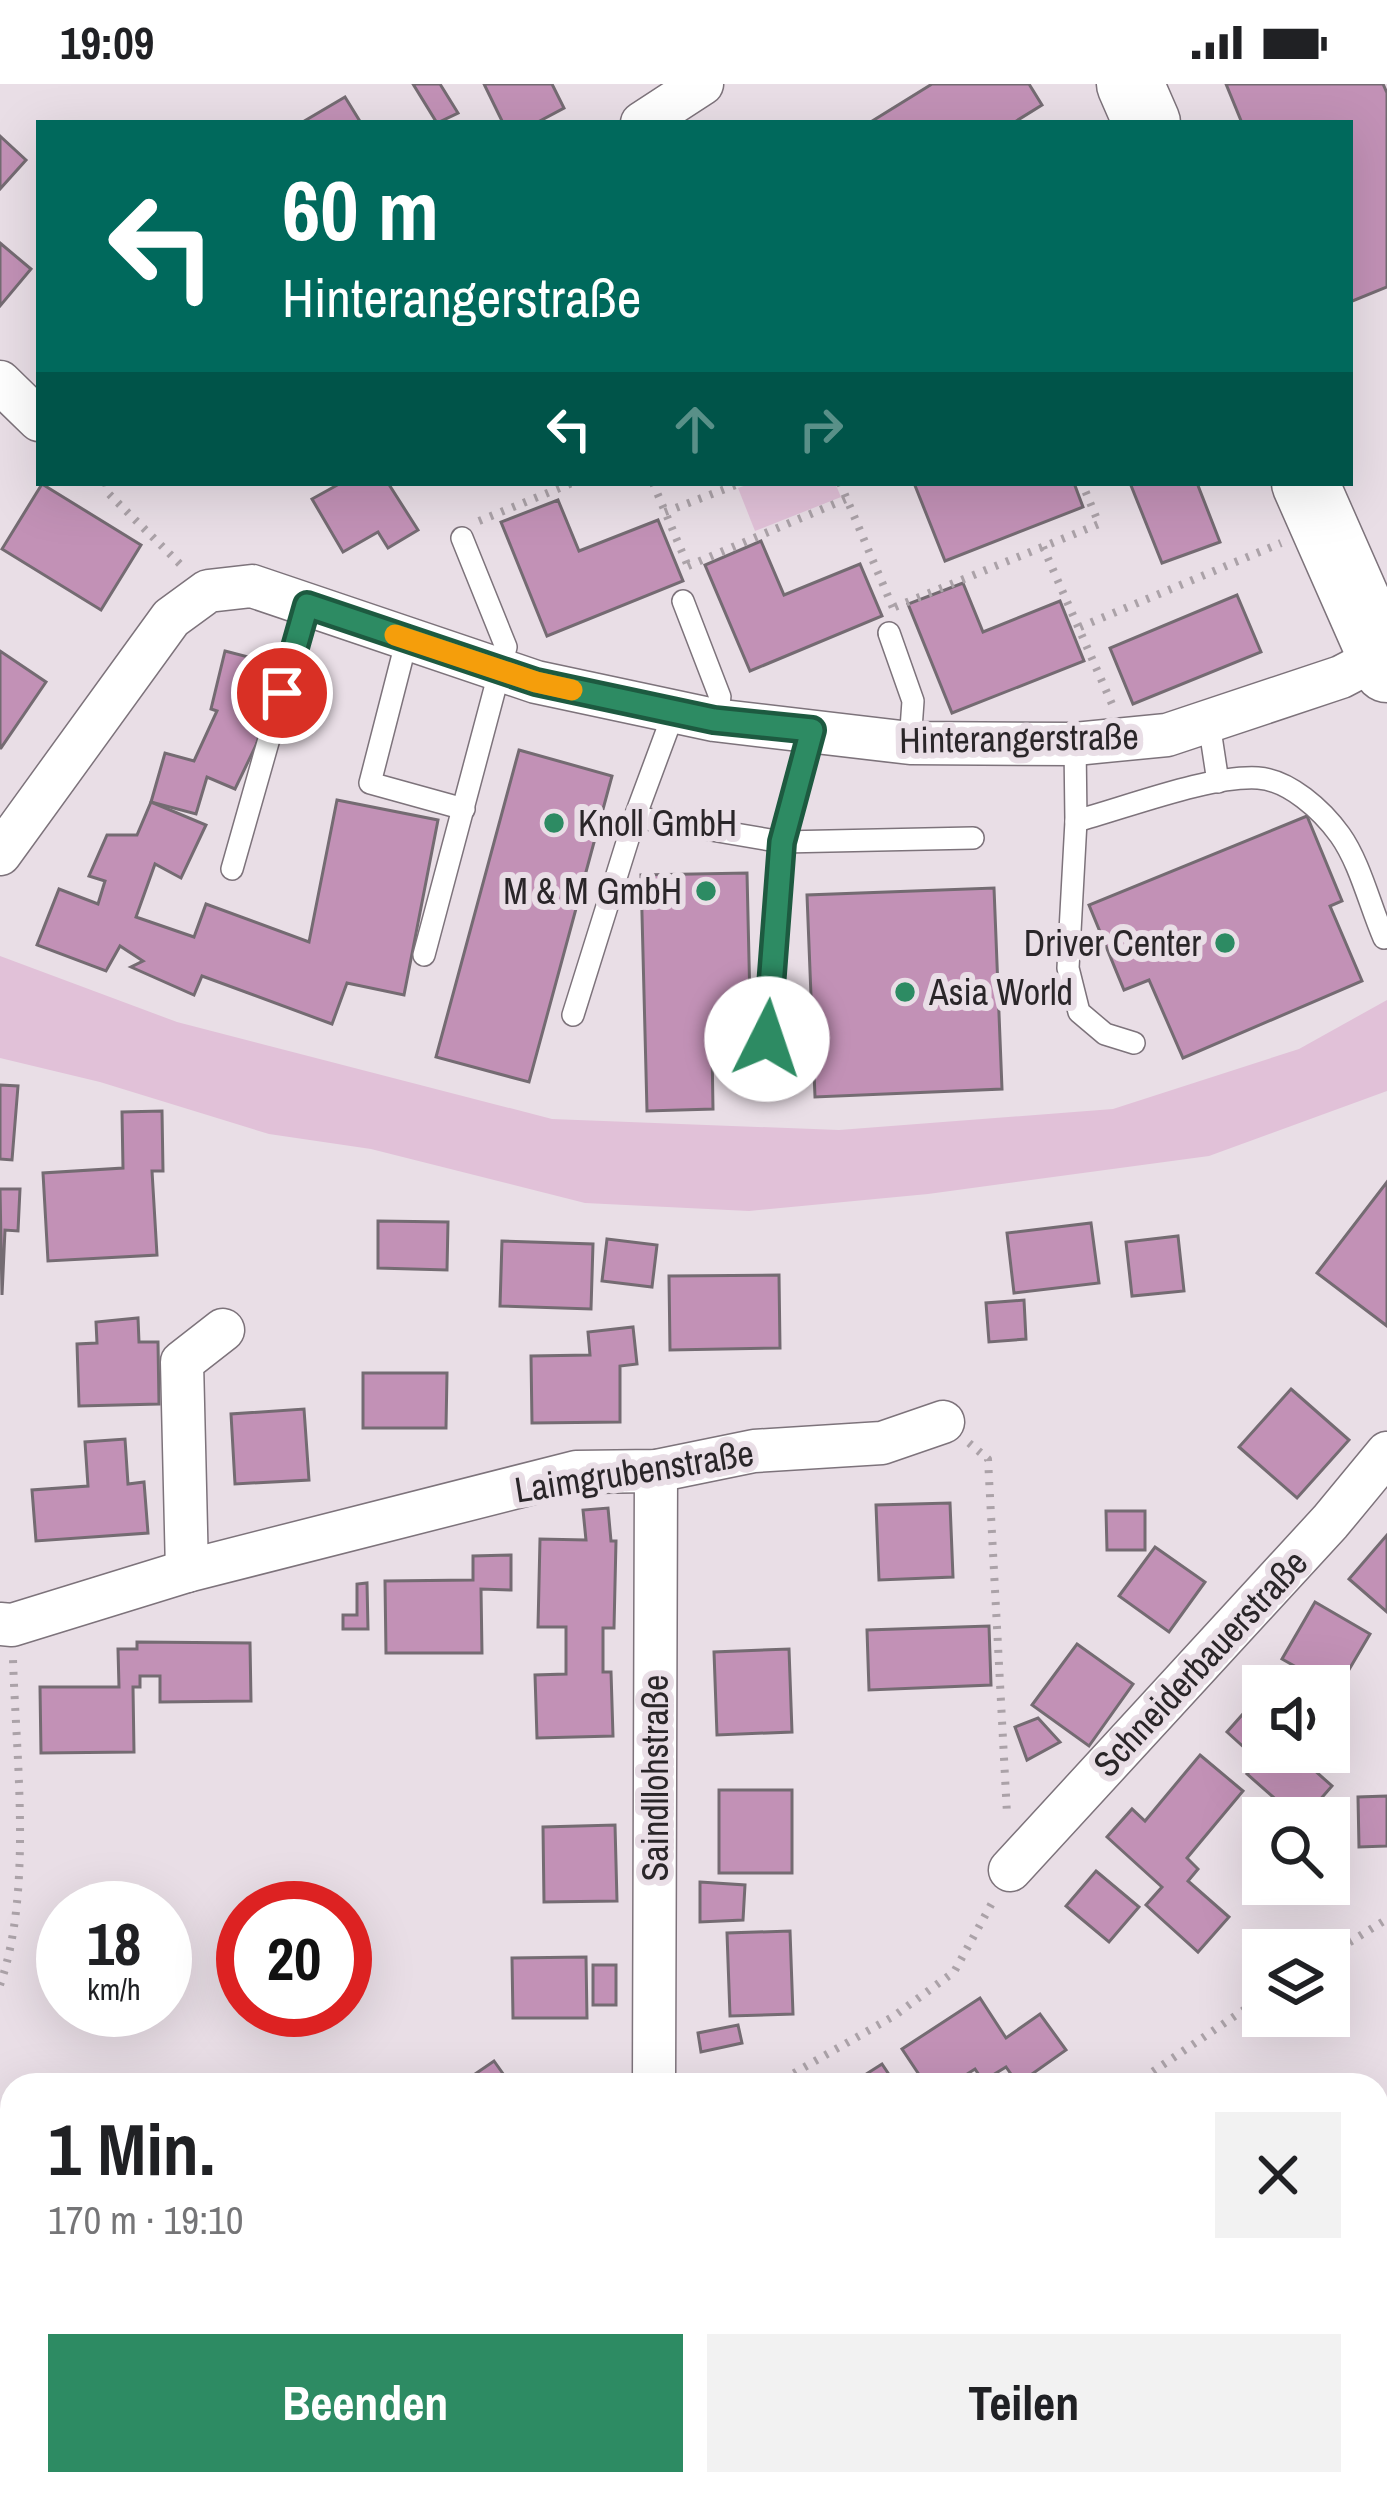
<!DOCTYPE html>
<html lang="de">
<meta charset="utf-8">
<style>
:root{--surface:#fff;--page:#f2f2f2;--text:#202124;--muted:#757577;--accent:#2d8b63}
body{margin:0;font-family:"Archivo Narrow",sans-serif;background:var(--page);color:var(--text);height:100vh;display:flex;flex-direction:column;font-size:45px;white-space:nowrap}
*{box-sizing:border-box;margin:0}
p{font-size:39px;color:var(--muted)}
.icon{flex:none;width:66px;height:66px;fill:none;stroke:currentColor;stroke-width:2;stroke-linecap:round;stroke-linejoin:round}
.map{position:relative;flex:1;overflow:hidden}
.sheet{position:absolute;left:0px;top:1989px;width:1389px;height:423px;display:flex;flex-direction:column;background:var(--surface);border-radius:36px 36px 0 0;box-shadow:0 12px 48px #0002}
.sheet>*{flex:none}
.top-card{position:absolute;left:36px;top:36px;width:1317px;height:366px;border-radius:0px;box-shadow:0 12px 48px #0002;background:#00695c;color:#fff;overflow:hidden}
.tools{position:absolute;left:1242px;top:1581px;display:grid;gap:24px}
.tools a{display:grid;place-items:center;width:108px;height:108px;border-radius:0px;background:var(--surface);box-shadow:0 12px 48px #0002;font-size:60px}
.speed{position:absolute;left:36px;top:1797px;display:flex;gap:24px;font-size:60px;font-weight:700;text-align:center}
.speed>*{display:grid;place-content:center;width:156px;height:156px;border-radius:50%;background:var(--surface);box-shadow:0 12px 48px #0002;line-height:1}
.speed small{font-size:30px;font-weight:400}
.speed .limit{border:18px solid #d22;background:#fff;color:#111}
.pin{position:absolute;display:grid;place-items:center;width:102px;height:102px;color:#fff;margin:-51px;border:6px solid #fff;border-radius:50%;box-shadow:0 3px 12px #0007}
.me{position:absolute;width:132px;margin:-66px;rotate:4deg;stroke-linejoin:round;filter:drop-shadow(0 0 9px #0008)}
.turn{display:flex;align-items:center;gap:42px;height:252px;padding:0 48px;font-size:54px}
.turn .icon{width:156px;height:156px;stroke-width:2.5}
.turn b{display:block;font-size:84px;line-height:102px}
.lanes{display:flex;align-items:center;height:114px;padding:0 48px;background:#0003;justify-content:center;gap:60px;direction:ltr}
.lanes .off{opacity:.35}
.round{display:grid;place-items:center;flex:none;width:126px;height:126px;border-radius:0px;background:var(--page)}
.overview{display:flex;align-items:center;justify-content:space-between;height:204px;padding:0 48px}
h1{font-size:72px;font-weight:700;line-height:90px}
.button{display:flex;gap:24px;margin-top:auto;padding:24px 48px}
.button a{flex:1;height:138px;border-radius:0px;background:var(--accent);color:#fff;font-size:48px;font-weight:700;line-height:138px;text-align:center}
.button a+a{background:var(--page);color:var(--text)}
.status{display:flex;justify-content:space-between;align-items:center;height:84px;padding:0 60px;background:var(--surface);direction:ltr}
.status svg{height:33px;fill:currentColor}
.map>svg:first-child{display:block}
.green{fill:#e1c1d8}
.building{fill:#c291b6;stroke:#746b72;stroke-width:3}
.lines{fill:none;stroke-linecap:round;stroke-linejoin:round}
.service-casing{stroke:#7d737b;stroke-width:24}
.minor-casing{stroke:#7d737b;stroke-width:45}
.primary-casing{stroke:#7d737b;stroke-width:69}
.path{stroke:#aba2a8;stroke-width:8;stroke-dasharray:3 9;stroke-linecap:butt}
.service{stroke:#fff;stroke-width:21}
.minor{stroke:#fff;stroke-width:42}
.primary{stroke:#fff;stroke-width:66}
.route-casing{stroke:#1d5a40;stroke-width:30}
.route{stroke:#2d8b63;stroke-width:21}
.slow{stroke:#f59e0b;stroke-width:21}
.poi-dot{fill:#2d8b63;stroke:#e9dee6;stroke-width:4.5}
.labels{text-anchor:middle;stroke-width:12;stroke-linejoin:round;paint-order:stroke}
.street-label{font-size:36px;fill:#2a2629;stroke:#e9dee6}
.poi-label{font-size:36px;fill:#2a2629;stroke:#e9dee6;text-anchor:start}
</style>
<div class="status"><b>19:09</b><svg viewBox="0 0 49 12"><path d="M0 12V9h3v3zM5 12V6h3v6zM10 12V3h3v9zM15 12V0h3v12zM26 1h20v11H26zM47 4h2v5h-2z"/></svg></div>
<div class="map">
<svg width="1387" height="2411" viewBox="0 0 1387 2411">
<rect width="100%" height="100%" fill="#e9dee6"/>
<!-- green -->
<g class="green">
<polygon points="752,399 835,399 841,413 755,447 738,404"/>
<polygon points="0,872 177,938 552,1035 839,1046 1113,1025 1299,965 1387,916 1387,1007 1209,1072 928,1110 749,1127 585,1119 371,1065 269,1050 100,998 0,974"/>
</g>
<!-- building -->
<g class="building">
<polygon points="413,0 440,0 458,29 437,39"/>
<polygon points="484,0 552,0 564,24 536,39 503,39"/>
<polygon points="932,0 1029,0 1042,21 1013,39 869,39"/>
<polygon points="1226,0 1383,0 1387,9 1387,203 1350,218 1350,39 1242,39"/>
<polygon points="345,13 361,39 301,39"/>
<polygon points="0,52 26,76 0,105"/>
<polygon points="0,159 31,185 0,222"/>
<polygon points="341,399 388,399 418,446 388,464 378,448 343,468 312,415"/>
<polygon points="914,399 1074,399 1083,423 945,477"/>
<polygon points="1130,399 1197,399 1220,458 1162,479"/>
<polygon points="42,400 141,461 101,526 2,465"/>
<polygon points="558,416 579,467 658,436 683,497 547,552 501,438"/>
<polygon points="761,457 784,511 860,480 882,532 750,587 705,481"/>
<polygon points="963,499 983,548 1060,517 1084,577 952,629 908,520"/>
<polygon points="1237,511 1261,568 1133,620 1110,564"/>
<polygon points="0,567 46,598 1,664 0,664"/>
<polygon points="225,567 275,580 263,631 269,634 235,705 207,693 196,730 151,718 165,669 194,677 217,627 211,625"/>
<polygon points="519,666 612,692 529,998 436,973"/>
<polygon points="337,716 438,736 404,911 347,899 332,940 202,892 194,911 131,883 143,877 120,862 106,887 37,861 59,805 98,820 105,797 89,792 107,751 137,751 151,718 206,741 181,794 155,780 136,833 194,853 206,820 309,858"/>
<polygon points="1307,732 1342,817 1330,822 1362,897 1183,974 1149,896 1124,906 1089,821"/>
<polygon points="747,789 751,962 712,963 713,1025 647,1027 641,791"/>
<polygon points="994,804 1002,1005 815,1013 807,811"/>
<polygon points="0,1001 18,1002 12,1076 0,1075"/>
<polygon points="162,1027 163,1087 152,1087 157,1171 48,1177 43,1089 123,1084 122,1028"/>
<polygon points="1387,1098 1387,1242 1317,1189"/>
<polygon points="0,1105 20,1105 18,1147 5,1146 2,1211"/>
<polygon points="378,1137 448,1138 447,1186 378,1184"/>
<polygon points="1091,1139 1099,1199 1014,1209 1007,1149"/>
<polygon points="1178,1152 1184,1207 1132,1212 1126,1158"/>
<polygon points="607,1155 657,1161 652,1203 602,1197"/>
<polygon points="502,1157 593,1160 591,1225 500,1222"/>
<polygon points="779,1191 780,1264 670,1266 669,1192"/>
<polygon points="1024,1216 1026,1255 989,1258 986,1219"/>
<polygon points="138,1234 139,1258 158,1258 159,1320 79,1322 77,1260 97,1259 96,1238"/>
<polygon points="633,1243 637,1280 620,1282 620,1338 532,1339 531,1272 590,1271 588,1248"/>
<polygon points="363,1289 447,1289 446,1344 363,1344"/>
<polygon points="1291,1305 1349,1356 1297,1414 1239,1363"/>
<polygon points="304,1325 309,1396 235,1400 231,1330"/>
<polygon points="125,1355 128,1400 144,1398 148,1449 36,1457 32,1406 88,1402 85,1358"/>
<polygon points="950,1419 953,1493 879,1496 876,1421"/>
<polygon points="608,1424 611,1457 616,1457 614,1544 603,1544 603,1588 611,1588 613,1652 537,1654 535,1591 566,1590 566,1543 538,1543 540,1455 586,1456 583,1426"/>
<polygon points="1106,1427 1145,1427 1145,1466 1107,1466"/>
<polygon points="1387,1451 1387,1528 1349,1495"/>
<polygon points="1155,1463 1205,1498 1169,1548 1119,1512"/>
<polygon points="511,1471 511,1506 481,1505 482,1569 386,1569 385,1497 473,1496 473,1472"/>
<polygon points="367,1499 368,1545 343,1545 343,1531 357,1531 357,1500"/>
<polygon points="1315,1518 1370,1550 1337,1606 1282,1575"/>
<polygon points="989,1542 991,1601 869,1606 867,1546"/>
<polygon points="137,1558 250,1559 251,1617 160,1618 160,1592 140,1592 140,1603 133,1603 134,1668 41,1669 40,1603 119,1603 118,1565 137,1565"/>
<polygon points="1077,1560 1133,1600 1089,1662 1032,1621"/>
<polygon points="789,1565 792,1648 717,1651 714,1568"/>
<polygon points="1257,1614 1263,1619 1263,1668 1294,1668 1332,1702 1304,1734 1297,1734 1247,1690 1259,1677 1227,1648"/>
<polygon points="1038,1634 1060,1658 1027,1676 1015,1643"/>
<polygon points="1200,1671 1243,1707 1187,1774 1198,1785 1188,1797 1229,1833 1198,1868 1146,1821 1162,1803 1107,1753 1132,1725 1145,1737"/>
<rect x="719" y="1706" width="73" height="83"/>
<polygon points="1387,1712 1387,1762 1359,1763 1358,1713"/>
<polygon points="615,1741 617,1817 544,1818 543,1743"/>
<polygon points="1096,1787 1139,1823 1109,1858 1066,1822"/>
<polygon points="700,1798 745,1801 743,1836 700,1838"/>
<polygon points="790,1847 793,1930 730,1932 727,1849"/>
<polygon points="586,1873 587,1934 513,1934 512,1874"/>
<rect x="593" y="1881" width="23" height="40"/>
<polygon points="980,1914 1006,1954 1040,1930 1066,1966 1018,2000 1006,1983 983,1997 975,1985 950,2001 926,2001 902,1965"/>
<polygon points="738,1941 742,1959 701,1968 698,1949"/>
<polygon points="494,1977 511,2001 459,2001"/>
<polygon points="882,1980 896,2001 849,2001"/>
<polygon points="0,2124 12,2126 12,2165 6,2195 12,2197 12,2231 0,2228"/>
<polygon points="0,2329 12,2331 12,2385 0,2383"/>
<polygon points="133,2400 172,2400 226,2410 131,2411"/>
</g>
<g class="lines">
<defs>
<g id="service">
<polyline points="683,517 720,613 714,636"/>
<polyline points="889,549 913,617 910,659"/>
<polyline points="407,555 370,699 464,725"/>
<polyline points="1209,639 1218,698"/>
<polyline points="1075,660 1076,737 1068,884 1079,928 1105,950 1134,959"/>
<polyline points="635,733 782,758 973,754"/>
<path d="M1076,737C1125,724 1210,691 1258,694C1289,696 1322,726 1340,751C1360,779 1370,822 1384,854"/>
<polyline points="232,785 307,521"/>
<polyline points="424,871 506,563 462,454"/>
<polyline points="573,931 635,733 674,628"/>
<polyline points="767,955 782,758 812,646"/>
</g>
<g id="minor">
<polyline points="642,39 702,0"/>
<polyline points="0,298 39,336"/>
<polyline points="0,770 171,534 208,507 252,502 536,598 714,636 910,659 1075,660 1167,651 1341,593 1381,572"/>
<polyline points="187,1487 182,1278 223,1246"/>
<polyline points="0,1540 12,1541 187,1487 576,1388 656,1387 754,1367 882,1359 943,1338"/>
<polyline points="1010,1786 1330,1438 1387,1369"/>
<polyline points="654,2001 656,1387"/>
<polyline points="0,2278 12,2281"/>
</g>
<g id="primary">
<polyline points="1130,0 1147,39"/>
<polyline points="1305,399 1387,585"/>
</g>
</defs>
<!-- service casing -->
<use href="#service" class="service-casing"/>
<!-- minor casing -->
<use href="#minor" class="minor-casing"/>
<!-- primary casing -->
<use href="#primary" class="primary-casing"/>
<!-- path -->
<g class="path">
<polyline points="106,399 108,409 181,481"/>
<polyline points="653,399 690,487"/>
<polyline points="840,399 893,524"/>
<polyline points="665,428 741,399"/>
<polyline points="479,437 572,399"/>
<polyline points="1043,463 1112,620"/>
<polyline points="688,482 846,415"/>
<polyline points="895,523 1099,440 1082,399"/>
<polyline points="1080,543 1281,459"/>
<polyline points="969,1359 988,1375 1007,1730"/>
<polyline points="1329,1871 1387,1835"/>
<path d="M0,1901C33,1807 16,1674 13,1575"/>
<polyline points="773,2001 894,1932 954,1888 992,1819"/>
<polyline points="1133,2001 1263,1913"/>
<polyline points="93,2411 96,2400"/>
<polyline points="584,2411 598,2400"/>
</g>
<!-- service -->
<use href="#service" class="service"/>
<!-- minor -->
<use href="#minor" class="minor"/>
<!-- primary -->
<use href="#primary" class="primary"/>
</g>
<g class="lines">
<defs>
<polyline id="route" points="282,609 307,521 536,598 714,636 812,646 782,758 767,955"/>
</defs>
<!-- route casing -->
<use href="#route" class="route-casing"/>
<!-- route -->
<use href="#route" class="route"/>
<!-- slow -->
<polyline class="slow" points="395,551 536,598 572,606"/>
</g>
<!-- markers -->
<g class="poi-dot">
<circle cx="554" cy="739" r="12"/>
<circle cx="706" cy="807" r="12"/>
<circle cx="1225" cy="859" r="12"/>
<circle cx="905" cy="908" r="12"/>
</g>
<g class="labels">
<!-- street labels -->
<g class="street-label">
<text transform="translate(1019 654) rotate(-1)" y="13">Hinterangerstraße</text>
<text transform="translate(634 1387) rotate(-9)" y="13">Laimgrubenstraße</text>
<text transform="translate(1200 1579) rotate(-47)" y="13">Schneiderbauerstraße</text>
<text transform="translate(655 1694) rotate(-90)" y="13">Saindllohstraße</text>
</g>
<!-- poi labels -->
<g class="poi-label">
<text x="578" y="752">Knoll GmbH</text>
<text x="682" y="820" text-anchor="end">M &amp; M GmbH</text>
<text x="1201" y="872" text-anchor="end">Driver Center</text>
<text x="929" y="921">Asia World</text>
</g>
</g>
</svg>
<div class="tools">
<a><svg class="icon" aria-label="sound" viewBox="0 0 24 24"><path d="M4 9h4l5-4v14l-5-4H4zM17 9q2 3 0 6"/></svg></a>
<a><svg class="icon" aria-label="search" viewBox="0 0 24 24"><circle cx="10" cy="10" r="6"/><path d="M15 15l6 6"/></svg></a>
<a><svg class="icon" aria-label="layers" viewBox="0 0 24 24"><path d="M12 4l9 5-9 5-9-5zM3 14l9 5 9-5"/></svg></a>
</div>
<div class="speed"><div>18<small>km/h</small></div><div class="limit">20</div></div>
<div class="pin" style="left:282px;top:609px;background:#d93025"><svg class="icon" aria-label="arrive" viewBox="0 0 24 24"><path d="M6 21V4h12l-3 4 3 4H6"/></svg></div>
<svg class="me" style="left:767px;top:955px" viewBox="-20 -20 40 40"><circle r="19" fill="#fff"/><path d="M0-13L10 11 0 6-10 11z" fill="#2d8b63"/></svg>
<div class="top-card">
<div class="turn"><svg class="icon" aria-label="left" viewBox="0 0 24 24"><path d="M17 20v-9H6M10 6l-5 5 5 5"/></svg><div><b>60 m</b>Hinterangerstraße</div></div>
<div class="lanes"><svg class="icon" aria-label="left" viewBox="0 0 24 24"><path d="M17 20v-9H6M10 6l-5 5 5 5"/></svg><svg class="icon off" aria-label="ahead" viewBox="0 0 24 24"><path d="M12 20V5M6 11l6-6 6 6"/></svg><svg class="icon off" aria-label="right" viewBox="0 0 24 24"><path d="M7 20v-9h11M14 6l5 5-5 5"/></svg></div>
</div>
<section class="sheet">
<div class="overview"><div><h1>1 Min.</h1><p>170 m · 19:10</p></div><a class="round"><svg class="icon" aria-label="close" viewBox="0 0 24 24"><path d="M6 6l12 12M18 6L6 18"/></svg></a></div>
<div class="button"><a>Beenden</a><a>Teilen</a></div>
</section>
</div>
